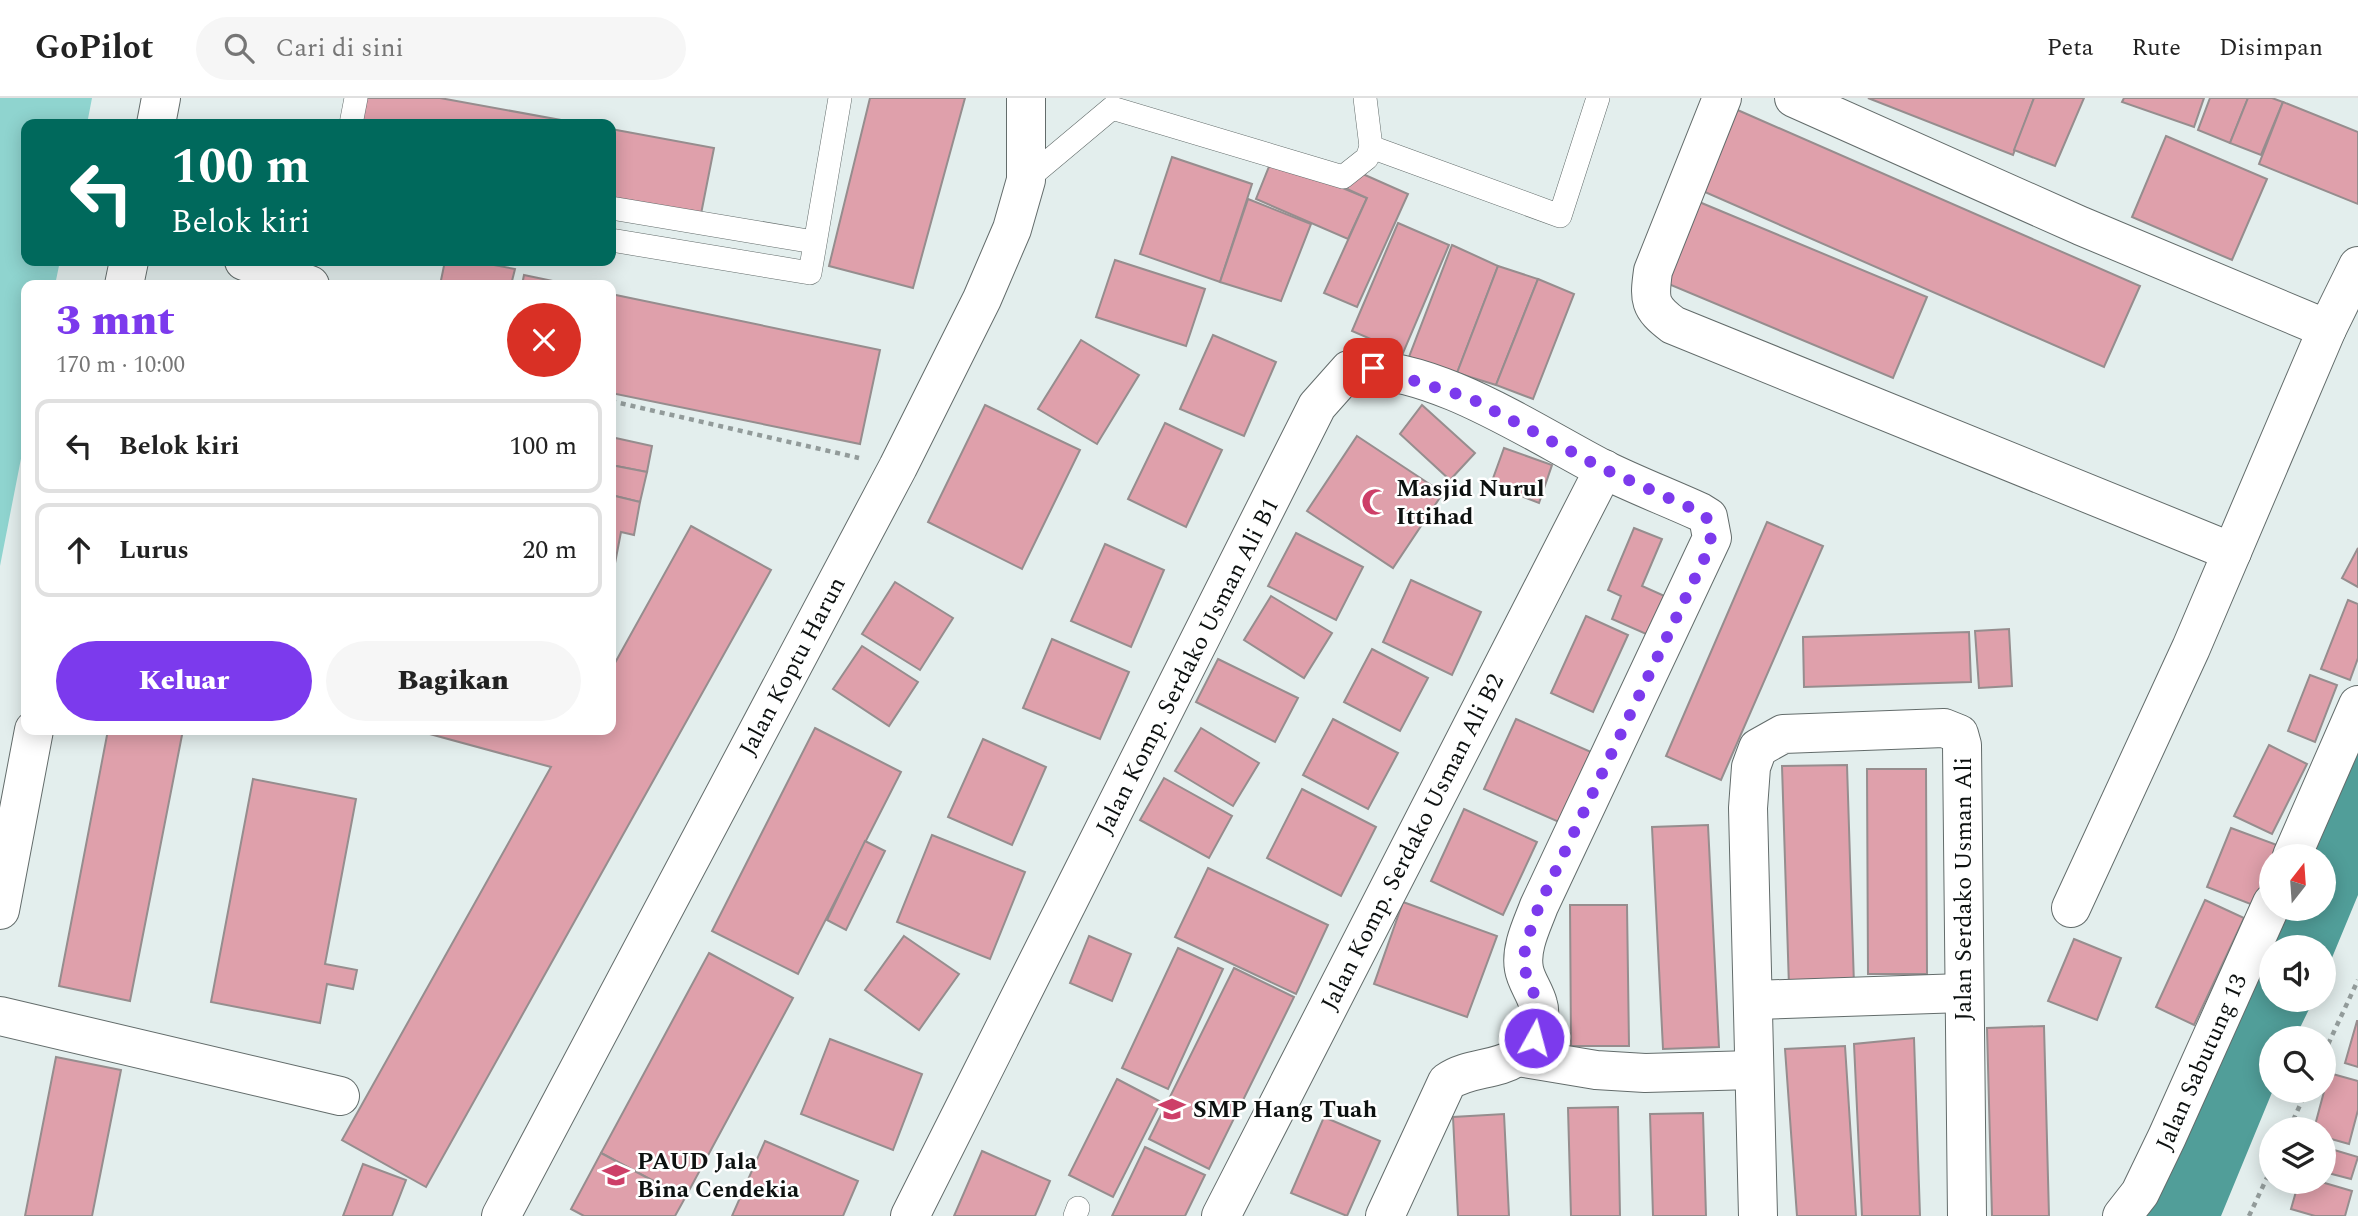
<!DOCTYPE html>
<html lang="id">
<meta charset="utf-8">
<style>
:root{--surface:#fff;--page:#f6f6f6;--text:#222;--muted:#767676;--line:#e0e0e0;--accent:#7c3aed}
body{margin:0;font-family:Spectral,serif;background:var(--page);color:var(--text);height:100vh;display:flex;flex-direction:column;font-size:26px;white-space:nowrap}
*{box-sizing:border-box;margin:0}
p{font-size:23px;color:var(--muted)}
.icon{flex:none;width:38px;height:38px;fill:none;stroke:currentColor;stroke-width:2;stroke-linecap:round;stroke-linejoin:round}
.map{position:relative;flex:1;overflow:hidden}
.sheet{position:absolute;left:21px;top:182px;width:595px;height:455px;display:flex;flex-direction:column;background:var(--surface);border-radius:14px;box-shadow:0 4px 18px #0003}
.sheet>*{flex:none}
.guide{position:absolute;left:21px;top:21px;width:595px;height:147px;border-radius:14px;box-shadow:0 4px 18px #0003;background:#00695c;color:#fff;overflow:hidden}
.needle{width:46px;rotate:17deg}
.controls{position:absolute;left:2259px;top:746px;display:grid;gap:14px}
.controls a{display:grid;place-items:center;width:77px;height:77px;border-radius:50%;background:var(--surface);box-shadow:0 4px 18px #0003;font-size:35px}
.pin{position:absolute;display:grid;place-items:center;width:60px;height:60px;color:#fff;margin:-30px;border-radius:14px;box-shadow:0 4px 10px #0006}
.me{position:absolute;width:77px;margin:-38px;rotate:7deg;stroke-linejoin:round;filter:drop-shadow(0 0 5px #0008)}
.turn{display:flex;align-items:center;gap:24px;height:147px;padding:0 35px;font-size:32px}
.turn .icon{width:91px;height:91px;stroke-width:2.5}
.turn b{display:block;font-size:49px;line-height:60px}
.round{display:grid;place-items:center;flex:none;width:74px;height:74px;border-radius:37px;background:var(--page)}
.head{display:flex;align-items:center;justify-content:space-between;height:119px;padding:0 35px}
h1{font-size:42px;font-weight:800;line-height:52px;color:var(--accent)}
.button{display:flex;gap:14px;margin-top:auto;padding:14px 35px}
.button a{flex:1;height:80px;border-radius:42px;background:var(--accent);color:#fff;font-size:28px;font-weight:800;line-height:80px;text-align:center}
.button a+a{background:var(--page);color:var(--text)}
ul{padding:0;list-style:none}
li{display:flex;align-items:center;gap:21px;height:94px;margin:0 14px 10px;padding:0 21px;border:4px solid var(--line);border-radius:14px}
li div{flex:1}
li b{display:block;font-size:26px}
li em{font-style:normal}
header{display:flex;align-items:center;gap:42px;box-sizing:border-box;height:98px;padding:0 35px;background:var(--surface);border-bottom:2px solid var(--line)}
header strong{font-size:33px}
nav{display:flex;gap:38px;margin-inline-start:auto;font-size:24px}
.search{width:490px;height:63px;background:var(--page);display:flex;align-items:center;gap:18px;box-sizing:border-box;padding:0 24px;border-radius:38px;color:var(--muted);font-size:26px}
.map>svg:first-child{display:block}
.green{fill:#8fd4cf}
.water{fill:#519e99}
.building{fill:#dfa0ab;stroke:#968d8e;stroke-width:2}
.lines{fill:none;stroke-linecap:round;stroke-linejoin:round}
.service-casing{stroke:#636c6b;stroke-width:24}
.minor-casing{stroke:#636c6b;stroke-width:40}
.path{stroke:#929b9a;stroke-width:4.5;stroke-dasharray:5 5;stroke-linecap:butt}
.service{stroke:#fff;stroke-width:23}
.minor{stroke:#fff;stroke-width:38}
.route{stroke:#7c3aed;stroke-width:12;stroke-dasharray:0 21.6}
.labels{text-anchor:middle;stroke-width:5;stroke-linejoin:round;paint-order:stroke}
.poi-label{font-size:24px;font-weight:bold;fill:#0d1110;stroke:#fff;text-anchor:start}
.street-label{font-size:24px;fill:#0d1110;stroke:#fff}
</style>
<header>
<strong>GoPilot</strong>
<div class="search"><svg class="icon" aria-label="search" viewBox="0 0 24 24"><circle cx="10" cy="10" r="6"/><path d="M15 15l6 6"/></svg>Cari di sini</div>
<nav><a>Peta</a><a>Rute</a><a>Disimpan</a></nav>
</header>
<div class="map">
<svg width="2358" height="1118" viewBox="0 0 2358 1118">
<rect width="100%" height="100%" fill="#e3eeed"/>
<!-- green -->
<polygon class="green" points="0,0 92,0 87,26 26,26 26,163 60,163 55,187 26,187 26,335 0,468"/>
<!-- water -->
<polygon class="water" points="2358,619 2358,797 2324,879 2324,849 2272,849 2272,901 2314,901 2295,940 2272,940 2273,992 2221,1118 2129,1118 2277,810 2324,810 2324,758 2301,758"/>
<!-- building -->
<g class="building">
<polygon points="360,0 440,0 583,26 355,26"/>
<polygon points="870,0 965,0 913,190 829,168"/>
<polygon points="1868,0 2034,0 2013,57"/>
<polygon points="2034,0 2084,0 2055,68 2014,52"/>
<polygon points="2124,0 2204,0 2194,29 2122,4"/>
<polygon points="2210,0 2248,0 2230,45 2198,32"/>
<polygon points="2248,0 2272,0 2283,4 2261,57 2230,45"/>
<polygon points="2283,4 2358,34 2358,106 2259,66"/>
<polygon points="1733,10 2140,188 2104,269 1698,91"/>
<polygon points="611,31 714,50 700,121 611,105"/>
<polygon points="2166,38 2267,81 2232,162 2132,119"/>
<polygon points="1172,59 1252,86 1220,184 1140,156"/>
<polygon points="1272,61 1367,100 1348,141 1256,101"/>
<polygon points="1356,73 1408,96 1357,209 1324,195 1367,100 1347,91"/>
<polygon points="1248,101 1311,126 1281,203 1220,184"/>
<polygon points="1692,101 1927,199 1893,280 1659,182"/>
<polygon points="1398,125 1449,147 1403,255 1352,233"/>
<polygon points="1452,147 1498,168 1457,275 1409,259"/>
<polygon points="1115,162 1205,191 1186,248 1096,219"/>
<polygon points="445,163 472,163 515,171 511,187 440,187"/>
<polygon points="1498,168 1538,181 1496,287 1457,275"/>
<polygon points="524,177 567,186 522,187"/>
<polygon points="1538,181 1574,196 1533,301 1496,287"/>
<polygon points="611,196 880,252 860,346 611,295"/>
<polygon points="1213,237 1276,264 1244,338 1180,311"/>
<polygon points="1081,242 1139,277 1097,346 1038,311"/>
<polygon points="985,307 1080,352 1022,471 928,424"/>
<polygon points="1422,307 1475,355 1450,382 1400,336"/>
<polygon points="1165,325 1222,352 1186,429 1128,401"/>
<polygon points="1357,338 1443,395 1393,470 1307,413"/>
<polygon points="611,339 652,348 647,374 611,367"/>
<polygon points="1504,350 1552,367 1539,405 1491,386"/>
<polygon points="611,367 647,374 640,404 611,397"/>
<polygon points="611,397 640,404 634,437 621,434 611,486"/>
<polygon points="1767,424 1823,448 1721,682 1666,658"/>
<polygon points="691,428 771,472 426,1089 342,1042 551,669 415,632 611,632 611,572"/>
<polygon points="1634,430 1662,441 1642,488 1669,500 1653,539 1612,521 1621,498 1608,492"/>
<polygon points="1296,435 1363,469 1336,522 1268,488"/>
<polygon points="1105,446 1164,472 1131,549 1071,523"/>
<polygon points="2358,450 2358,489 2342,480"/>
<polygon points="1411,482 1481,514 1452,577 1383,544"/>
<polygon points="895,484 953,520 920,572 862,536"/>
<polygon points="1271,498 1332,535 1304,580 1244,542"/>
<polygon points="2348,502 2358,506 2358,560 2350,582 2321,571"/>
<polygon points="1586,518 1628,537 1593,614 1551,595"/>
<polygon points="2009,531 2012,588 1979,590 1975,533"/>
<polygon points="1969,534 1971,584 1804,589 1803,539"/>
<polygon points="1052,541 1129,574 1100,641 1023,610"/>
<polygon points="862,548 918,584 889,628 833,591"/>
<polygon points="1372,551 1428,580 1400,633 1344,604"/>
<polygon points="1218,561 1298,600 1275,644 1196,604"/>
<polygon points="2310,577 2337,587 2315,644 2288,633"/>
<polygon points="1333,621 1398,655 1368,711 1303,677"/>
<polygon points="1516,621 1591,654 1559,724 1484,691"/>
<polygon points="815,630 901,674 798,876 712,833"/>
<polygon points="1201,630 1259,665 1233,708 1175,673"/>
<polygon points="108,632 183,632 130,903 59,888"/>
<polygon points="983,641 1046,669 1012,747 948,719"/>
<polygon points="2269,647 2307,666 2272,736 2234,718"/>
<polygon points="1847,667 1854,887 1789,889 1782,668"/>
<polygon points="1867,671 1926,671 1927,876 1868,876"/>
<polygon points="1164,680 1232,718 1209,760 1140,722"/>
<polygon points="253,681 356,701 325,866 357,872 353,891 327,886 320,925 211,904"/>
<polygon points="1302,691 1376,729 1341,798 1267,760"/>
<polygon points="1464,711 1537,744 1503,817 1431,783"/>
<polygon points="1708,727 1719,949 1663,951 1652,729"/>
<polygon points="2231,730 2277,747 2253,807 2207,789"/>
<polygon points="932,737 1025,774 990,861 897,824"/>
<polygon points="865,743 885,753 846,832 827,822"/>
<polygon points="1208,770 1328,827 1296,896 1175,839"/>
<polygon points="2205,802 2244,820 2194,927 2156,909"/>
<polygon points="1403,804 1497,838 1467,919 1374,886"/>
<polygon points="1570,807 1627,807 1629,948 1571,948"/>
<polygon points="904,838 959,876 919,932 865,892"/>
<polygon points="1089,838 1131,856 1112,903 1070,885"/>
<polygon points="2074,841 2121,860 2097,922 2048,903"/>
<polygon points="1178,850 1223,871 1168,991 1122,970"/>
<polygon points="709,855 793,900 685,1100 601,1055"/>
<polygon points="1234,870 1294,899 1209,1071 1149,1041"/>
<polygon points="2357,923 2358,923 2358,969 2345,965"/>
<polygon points="2044,928 2049,1118 1992,1118 1987,930"/>
<polygon points="1914,940 1920,1118 1862,1118 1854,946"/>
<polygon points="830,941 922,976 893,1052 801,1016"/>
<polygon points="1845,948 1856,1118 1797,1118 1785,951"/>
<polygon points="56,959 121,972 92,1118 25,1118"/>
<polygon points="2329,975 2358,983 2358,1012 2349,1046 2324,1039 2324,1031 2314,1031"/>
<polygon points="1117,981 1161,1004 1113,1099 1069,1077"/>
<polygon points="1618,1009 1620,1118 1571,1118 1568,1010"/>
<polygon points="1703,1015 1706,1118 1653,1118 1650,1016"/>
<polygon points="1504,1016 1509,1118 1458,1118 1453,1019"/>
<polygon points="1324,1019 1380,1043 1347,1118 1291,1095"/>
<polygon points="765,1043 858,1083 843,1118 732,1118"/>
<polygon points="1145,1049 1205,1077 1185,1118 1112,1118"/>
<polygon points="2324,1049 2358,1059 2351,1081 2324,1074"/>
<polygon points="982,1053 1050,1083 1035,1118 954,1118"/>
<polygon points="601,1055 685,1100 675,1118 584,1118 571,1111"/>
<polygon points="363,1066 406,1082 392,1118 343,1118"/>
<polygon points="2299,1083 2318,1083 2352,1093 2345,1118 2315,1118 2291,1111"/>
</g>
<g class="lines">
<defs>
<g id="service">
<polyline points="1365,0 1371,49 1560,118 1598,0"/>
<polyline points="351,26 356,0"/>
<polyline points="1026,82 1112,10 1343,79 1367,60 1371,49"/>
<polyline points="611,110 814,144"/>
<polyline points="611,142 810,175 840,0"/>
<polyline points="1075,1118 1078,1110"/>
</g>
<g id="minor">
<path d="M1722,0L1653,173C1649,202 1649,209 1673,227L2232,454"/>
<polyline points="1794,0 2081,128 2327,231 2358,168"/>
<polyline points="156,26 161,0"/>
<polyline points="244,163 310,187"/>
<polyline points="124,187 129,163"/>
<polyline points="2292,758 2358,607"/>
<polyline points="2071,810 2191,550 2327,231"/>
<polyline points="0,812 34,632"/>
<polyline points="1754,902 1963,895"/>
<polyline points="0,918 340,998"/>
<polyline points="1518,959 1596,972 1645,975 1753,972"/>
<polyline points="501,1118 898,369 982,201 1012,131 1026,82 1026,0"/>
<path d="M910,1118L1317,308L1349,272C1428,264 1532,334 1601,370C1633,386 1667,399 1700,414L1708,419L1712,440L1539,808C1532,827 1520,850 1524,871C1526,883 1535,894 1538,906C1543,922 1532,949 1517,959C1496,973 1468,969 1447,984L1385,1118"/>
<polyline points="1221,1118 1604,371"/>
<polyline points="1758,1118 1748,710 1751,669 1758,650 1783,636 1944,630 1959,636 1962,647 1967,1118"/>
<polyline points="2122,1118 2140,1095 2167,1039 2272,805"/>
</g>
</defs>
<!-- service casing -->
<use href="#service" class="service-casing"/>
<!-- minor casing -->
<use href="#minor" class="minor-casing"/>
<!-- path -->
<g class="path">
<polyline points="611,303 859,360"/>
<polyline points="2324,955 2358,882"/>
<polyline points="2289,1031 2307,992"/>
<polyline points="2249,1118 2272,1069"/>
</g>
<!-- service -->
<use href="#service" class="service"/>
<!-- minor -->
<use href="#minor" class="minor"/>
</g>
<g class="lines">
<!-- route -->
<path class="route" d="M1373,270L1470,300L1604,371L1700,414C1715,424 1712,439 1707,455L1539,808L1525,848L1524,870L1539,909L1534,940"/>
</g>
<!-- icons -->
<defs>
<symbol id="mosque-bare" viewBox="-9 -9 18 18"><path d="M3.5-4.9A6 6 0 1 0 3.5 4.9A5 5 0 1 1 3.5-4.9Z" fill="#cd3f68" stroke="#fff" stroke-width="2.5" paint-order="stroke"/></symbol>
<symbol id="school-bare" viewBox="-9 -9 18 18"><path d="M0-5L7-2L0 1L-7-2ZM-4 1L0 2.5L4 1V4Q0 6-4 4Z" fill="#cd3f68" stroke="#fff" stroke-width="2.5" paint-order="stroke"/></symbol>
</defs>
<g fill-rule="evenodd">
<use href="#mosque-bare" x="1356" y="385" width="38" height="38"/>
<use href="#school-bare" x="1153" y="992" width="38" height="38"/>
<use href="#school-bare" x="597" y="1058" width="38" height="38"/>
</g>
<g class="labels">
<!-- poi labels -->
<g class="poi-label">
<text x="1396" y="398">Masjid Nurul<tspan x="1396" dy="28">Ittihad</tspan></text>
<text x="1193" y="1019">SMP Hang Tuah</text>
<text x="637" y="1071">PAUD Jala<tspan x="637" dy="28">Bina Cendekia</tspan></text>
</g>
<!-- street labels -->
<g class="street-label">
<text transform="translate(792 568) rotate(-62)" y="8">Jalan Koptu Harun</text>
<text transform="translate(1187 568) rotate(-63)" y="8">Jalan Komp. Serdako Usman Ali B1</text>
<text transform="translate(1412 744) rotate(-63)" y="8">Jalan Komp. Serdako Usman Ali B2</text>
<text transform="translate(1963 791) rotate(-90)" y="8">Jalan Serdako Usman Ali</text>
<text transform="translate(2201 964) rotate(-66)" y="8">Jalan Sabutung 13</text>
</g>
</g>
</svg>
<div class="controls">
<a><svg class="needle" viewBox="-14 -14 28 28"><path d="M0-13l5 13h-10z" fill="#e53935"/><path d="M0 13l5-13h-10z" fill="#767676"/></svg></a>
<a><svg class="icon" aria-label="sound" viewBox="0 0 24 24"><path d="M4 9h4l5-4v14l-5-4H4zM17 9q2 3 0 6"/></svg></a>
<a><svg class="icon" aria-label="search" viewBox="0 0 24 24"><circle cx="10" cy="10" r="6"/><path d="M15 15l6 6"/></svg></a>
<a><svg class="icon" aria-label="layers" viewBox="0 0 24 24"><path d="M12 4l9 5-9 5-9-5zM3 14l9 5 9-5"/></svg></a>
</div>
<div class="pin" style="left:1373px;top:270px;background:#d93025"><svg class="icon" aria-label="arrive" viewBox="0 0 24 24"><path d="M6 21V4h12l-3 4 3 4H6"/></svg></div>
<svg class="me" style="left:1534px;top:940px" viewBox="-20 -20 40 40"><circle r="17" fill="#7c3aed" stroke="#fff" stroke-width="3"/><path d="M0-11L8 9 0 5-8 9z" fill="#fff"/></svg>
<div class="guide">
<div class="turn"><svg class="icon" aria-label="left" viewBox="0 0 24 24"><path d="M17 20v-9H6M10 6l-5 5 5 5"/></svg><div><b>100 m</b>Belok kiri</div></div>
</div>
<section class="sheet">
<div class="head"><div><h1>3 mnt</h1><p>170 m · 10:00</p></div><a class="round" style="background:#d93025;color:#fff"><svg class="icon" aria-label="close" viewBox="0 0 24 24"><path d="M6 6l12 12M18 6L6 18"/></svg></a></div>
<ul>
<li><svg class="icon" aria-label="left" viewBox="0 0 24 24"><path d="M17 20v-9H6M10 6l-5 5 5 5"/></svg><div><b>Belok kiri</b></div><em>100 m</em></li>
<li><svg class="icon" aria-label="ahead" viewBox="0 0 24 24"><path d="M12 20V5M6 11l6-6 6 6"/></svg><div><b>Lurus</b></div><em>20 m</em></li>
</ul>
<div class="button"><a>Keluar</a><a>Bagikan</a></div>
</section>
</div>
